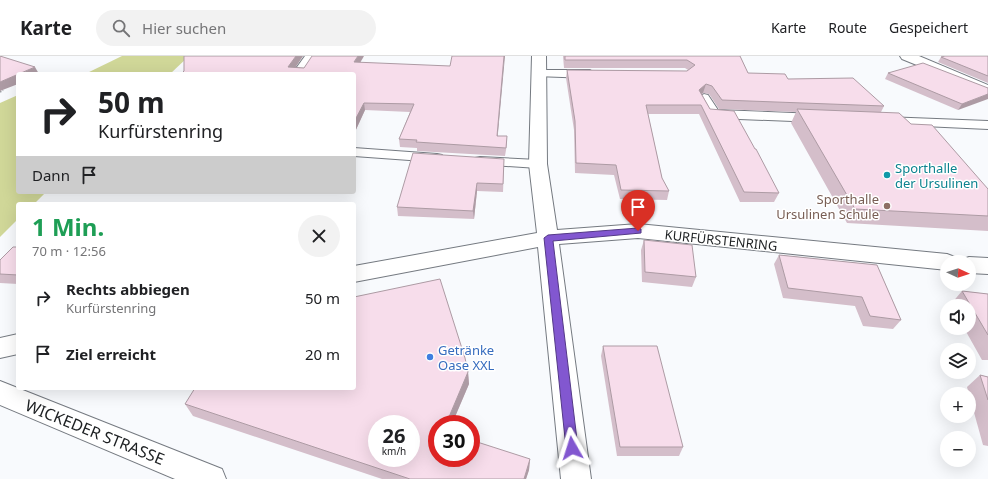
<!DOCTYPE html>
<html lang="de">
<meta charset="utf-8">
<style>
:root{--surface:#fff;--page:#f2f2f2;--text:#202124;--muted:#757577;--line:#e0e0e0}
body{margin:0;font-family:"Noto Sans",sans-serif;background:var(--page);color:var(--text);height:100vh;display:flex;flex-direction:column;font-size:15px;white-space:nowrap}
*{box-sizing:border-box;margin:0}
p{font-size:13px;color:var(--muted)}
.icon{flex:none;width:22px;height:22px;fill:none;stroke:currentColor;stroke-width:2;stroke-linecap:round;stroke-linejoin:round}
.map{position:relative;flex:1;overflow:hidden}
.drawer{position:absolute;left:16px;top:146px;width:340px;height:188px;display:flex;flex-direction:column;background:var(--surface);border-radius:4px;box-shadow:0 4px 16px #0002}
.drawer>*{flex:none}
.guide{position:absolute;left:16px;top:16px;width:340px;height:122px;border-radius:4px;box-shadow:0 4px 16px #0002;background:#fff;color:var(--text);overflow:hidden}
.needle{width:26px;rotate:93deg}
.fabs{position:absolute;left:940px;top:199px;display:grid;gap:8px}
.fabs a{display:grid;place-items:center;width:36px;height:36px;border-radius:50%;background:var(--surface);box-shadow:0 4px 16px #0002;font-size:20px}
.speed{position:absolute;left:368px;top:359px;display:flex;gap:8px;font-size:20px;font-weight:700;text-align:center}
.speed>*{display:grid;place-content:center;width:52px;height:52px;border-radius:50%;background:var(--surface);box-shadow:0 4px 16px #0002;line-height:1}
.speed small{font-size:10px;font-weight:400}
.speed .limit{border:6px solid #d22;background:#fff;color:#111}
.pin{position:absolute;display:grid;place-items:center;width:34px;height:34px;color:#fff;margin:-41px -17px;border-radius:50% 50% 50% 0;rotate:-45deg;box-shadow:0 0 4px #0007}
.pin .icon{rotate:45deg}
.me{position:absolute;width:44px;margin:-22px;rotate:354deg;stroke-linejoin:round;filter:drop-shadow(0 0 3px #0008)}
.turn{display:flex;align-items:center;gap:14px;height:84px;padding:0 16px;font-size:18px}
.turn .icon{width:52px;height:52px;stroke-width:2.5}
.turn b{display:block;font-size:28px;line-height:34px}
.then{display:flex;align-items:center;height:38px;padding:0 16px;background:#0003;gap:8px;font-size:15px}
.round{display:grid;place-items:center;flex:none;width:42px;height:42px;border-radius:21px;background:var(--page)}
.head{display:flex;align-items:center;justify-content:space-between;height:68px;padding:0 16px}
h1{font-size:24px;font-weight:700;line-height:30px;color:#1e9e55}
ul{padding:0;list-style:none}
li{display:flex;align-items:center;gap:12px;height:56px;padding:0 16px}
li div{flex:1}
li b{display:block;font-size:15px}
li em{font-style:normal}
header{display:flex;align-items:center;gap:24px;box-sizing:border-box;height:56px;padding:0 20px;background:var(--surface);border-bottom:1px solid var(--line)}
header strong{font-size:19px}
nav{display:flex;gap:22px;margin-inline-start:auto;font-size:14px}
.search{width:280px;height:36px;background:var(--page);display:flex;align-items:center;gap:10px;box-sizing:border-box;padding:0 14px;border-radius:22px;color:var(--muted);font-size:15px}
.map>svg:first-child{display:block}
.green{fill:#d0d798}
.lines{fill:none;stroke-linecap:round;stroke-linejoin:round}
.service-casing{stroke:#757a81;stroke-width:2}
.minor-casing{stroke:#757a81;stroke-width:2}
.path{stroke:#9d9fa2;stroke-width:2;stroke-dasharray:1.5 1.5;stroke-linecap:butt}
.service{fill:#fff;fill-rule:evenodd}
.minor{fill:#fff;fill-rule:evenodd}
.wall{fill:#d4beca}
.shaded-wall{fill:#ad9ba4}
.building{fill:#f7ddeb;stroke:#ad9ba4;fill-rule:evenodd}
.route{fill:#8257d0;stroke:#543987}
.culture-dot{fill:#0f9aa8;stroke:#fff;stroke-width:1.5}
.education-dot{fill:#8d6e63;stroke:#fff;stroke-width:1.5}
.shop-dot{fill:#3f7fe0;stroke:#fff;stroke-width:1.5}
.labels{text-anchor:middle;stroke-width:3;stroke-linejoin:round;paint-order:stroke}
.culture-label{font-size:13px;fill:#0d838f;stroke:#fff;text-anchor:start}
.education-label{font-size:13px;fill:#785e54;stroke:#fff;text-anchor:end}
.street-label{font-size:13px;fill:#1c1f21;stroke:#fff}
.shop-label{font-size:13px;fill:#366cbe;stroke:#fff;text-anchor:start}
.near-street-label{font-size:16px;fill:#1c1f21;stroke:#fff}
</style>
<header>
<strong>Karte</strong>
<div class="search"><svg class="icon" aria-label="search" viewBox="0 0 24 24"><circle cx="10" cy="10" r="6"/><path d="M15 15l6 6"/></svg>Hier suchen</div>
<nav><a>Karte</a><a>Route</a><a>Gespeichert</a></nav>
</header>
<div class="map">
<svg width="988" height="423" viewBox="0 0 988 423">
<rect width="100%" height="100%" fill="#f8fafd"/>
<!-- green -->
<g class="green">
<polygon points="122,0 189,0 170,18 85,18"/>
<polygon points="18,39 18,136 46,136 34,148 18,148 18,163 0,181 0,47"/>
</g>
<g class="lines">
<defs>
<g id="service">
<polygon points="539,14 590,14 596,18 590,22 535,20 533,18 535,16"/>
<polygon points="704,38 708,39 718,54 817,58 822,59 824,62 822,65 817,66 714,62 709,61 698,42"/>
<polygon points="885,61 988,65 988,73 880,68 878,65 880,62"/>
<polygon points="354,92 437,98 442,99 444,102 442,105 437,106 354,100"/>
<polygon points="480,101 538,104 543,105 545,108 543,111 538,112 475,108 473,105 475,102"/>
</g>
<g id="minor">
<polygon points="305,0 319,0 306,18 292,18"/>
<polygon points="532,0 546,0 547,108 557,174 638,168 947,198 955,201 958,206 947,206 947,214 638,182 559,188 591,423 561,423 538,191 354,226 354,210 537,177 529,108"/>
<polygon points="900,0 919,0 988,29 988,38 902,3"/>
<polygon points="969,201 988,202 988,218 969,217 969,206 960,206 961,204"/>
<polygon points="18,278 18,298 0,302 0,282"/>
<polygon points="0,325 222,413 226,423 175,423 0,349"/>
</g>
</defs>
<!-- service casing -->
<use href="#service" class="service-casing"/>
<!-- minor casing -->
<use href="#minor" class="minor-casing"/>
<!-- path -->
<polyline class="path" points="0,36 3,34"/>
<!-- service -->
<use href="#service" class="service"/>
<!-- minor -->
<use href="#minor" class="minor"/>
</g>
<!-- wall -->
<g class="wall">
<polygon points="184,0 303,0 295,11 304,12 360,6 498,80 507,80 507,88 505,100 417,95 417,92 400,91 399,83 410,56 365,54 354,78 354,18 184,15"/>
<polygon points="563,0 740,0 748,17 788,23 884,50 881,56 911,68 988,133 988,175 847,167 791,67 796,56 719,53 709,38 703,37 702,38 710,53 779,137 774,146 740,146 699,58 648,58 662,122 669,135 667,144 620,143 614,119 575,117 574,74 566,22 567,14 687,15 688,14 685,12 564,12"/>
<polygon points="988,0 988,27 938,6 941,1"/>
<polygon points="888,17 988,32 958,54 885,23"/>
<polygon points="504,111 503,136 477,135 474,163 398,160 397,151"/>
<polygon points="644,184 696,221 692,231 642,226 641,194"/>
<polygon points="18,191 18,228 0,227 0,204"/>
<polygon points="779,199 877,209 901,264 893,273 863,270 855,250 783,242 774,208"/>
<polygon points="962,235 988,238 988,304 982,304 964,272 969,272 969,250 952,250 951,248"/>
<polygon points="603,290 683,391 679,400 617,400 601,300"/>
<polygon points="468,316 469,328 437,402 530,403 529,414 526,423 382,423 193,360 185,348"/>
<polygon points="980,319 988,321 988,390 983,389 967,331"/>
</g>
<!-- shaded-wall -->
<g class="shaded-wall">
<polygon points="296,0 303,0 291,18 288,11"/>
<polygon points="358,0 364,0 356,14 354,6"/>
<polygon points="504,0 505,0 497,88 497,80"/>
<polygon points="35,11 39,18 19,18"/>
<polygon points="18,18 18,28 0,35 0,26"/>
<polygon points="706,28 703,37 697,43 699,34"/>
<polygon points="988,38 988,43 958,54 962,48"/>
<polygon points="364,47 365,54 354,78 354,66"/>
<polygon points="477,127 477,135 474,163 473,155"/>
<polygon points="468,316 469,328 452,368 446,368"/>
<polygon points="530,403 529,414 526,423 524,423"/>
</g>
<!-- building -->
<g class="building">
<polygon points="0,0 35,11 0,26"/>
<polygon points="184,0 296,0 288,11 304,12 312,0 358,0 354,6 450,10 452,0 504,0 497,80 507,80 506,92 416,86 417,84 399,83 414,48 364,47 354,66 354,18 181,18 184,15"/>
<polygon points="565,0 740,0 748,17 785,18 788,23 853,22 884,50 722,44 712,30 706,28 699,34 710,53 734,55 755,93 756,93 779,137 744,136 701,49 646,49 662,122 669,135 621,134 616,109 576,107 575,65 567,14 687,15 695,9 687,4 565,4"/>
<polygon points="945,0 988,0 988,20 941,1"/>
<polygon points="923,7 988,32 988,38 962,48 888,17"/>
<polygon points="797,53 899,57 911,68 932,69 988,133 988,160 855,153"/>
<polygon points="413,97 504,103 503,128 477,127 473,155 397,151"/>
<polygon points="644,184 692,189 696,221 645,216"/>
<polygon points="13,191 18,191 18,219 0,218 0,204"/>
<polygon points="779,199 877,209 901,264 870,260 862,241 788,232"/>
<path d="M440,223L465,302L468,316L446,368H437V402H471V384L530,403L524,423H410L185,348L195,332H354V241ZM377,368H411V402H377Z"/>
<polygon points="962,235 988,238 988,279"/>
<polygon points="603,290 657,290 683,391 620,391"/>
<polygon points="980,319 988,321 988,344"/>
</g>
<!-- route -->
<polygon class="route" points="638,172 641,173 641,177 553,185 578,392 577,396 572,398 568,396 566,392 544,182 548,179"/>
<!-- markers -->
<circle class="culture-dot" cx="887" cy="119" r="4"/>
<circle class="education-dot" cx="887" cy="150" r="4"/>
<circle class="shop-dot" cx="430" cy="301" r="4"/>
<g class="labels">
<!-- culture labels -->
<g class="culture-label">
<text x="895" y="117">Sporthalle<tspan x="895" dy="15">der Ursulinen</tspan></text>
</g>
<!-- education labels -->
<g class="education-label">
<text x="879" y="148">Sporthalle<tspan x="879" dy="15">Ursulinen Schule</tspan></text>
</g>
<!-- street labels -->
<g class="street-label">
<text transform="translate(721 184) rotate(6)" y="5">KURFÜRSTENRING</text>
</g>
<!-- shop labels -->
<g class="shop-label">
<text x="438" y="299">Getränke<tspan x="438" dy="15">Oase XXL</tspan></text>
</g>
<!-- near-street labels -->
<g class="near-street-label">
<text transform="translate(95 376) rotate(22)" y="6">WICKEDER STRASSE</text>
</g>
</g>
</svg>
<div class="fabs">
<a><svg class="needle" viewBox="-14 -14 28 28"><path d="M0-13l5 13h-10z" fill="#e53935"/><path d="M0 13l5-13h-10z" fill="#757577"/></svg></a>
<a><svg class="icon" aria-label="sound" viewBox="0 0 24 24"><path d="M4 9h4l5-4v14l-5-4H4zM17 9q2 3 0 6"/></svg></a>
<a><svg class="icon" aria-label="layers" viewBox="0 0 24 24"><path d="M12 4l9 5-9 5-9-5zM3 14l9 5 9-5"/></svg></a>
<a>+</a>
<a>−</a>
</div>
<div class="speed"><div>26<small>km/h</small></div><div class="limit">30</div></div>
<div class="pin" style="left:638px;top:175px;background:#d93025"><svg class="icon" aria-label="arrive" viewBox="0 0 24 24"><path d="M6 21V4h12l-3 4 3 4H6"/></svg></div>
<svg class="me" style="left:572px;top:392px" viewBox="-20 -20 40 40"><path d="M0-17L14 15 0 8-14 15z" fill="#8257d0" stroke="#fff" stroke-width="4"/></svg>
<div class="guide">
<div class="turn"><svg class="icon" aria-label="right" viewBox="0 0 24 24"><path d="M7 20v-9h11M14 6l5 5-5 5"/></svg><div><b>50 m</b>Kurfürstenring</div></div>
<div class="then">Dann<svg class="icon" aria-label="arrive" viewBox="0 0 24 24"><path d="M6 21V4h12l-3 4 3 4H6"/></svg></div>
</div>
<section class="drawer">
<div class="head"><div><h1>1 Min.</h1><p>70 m · 12:56</p></div><a class="round"><svg class="icon" aria-label="close" viewBox="0 0 24 24"><path d="M6 6l12 12M18 6L6 18"/></svg></a></div>
<ul>
<li><svg class="icon" aria-label="right" viewBox="0 0 24 24"><path d="M7 20v-9h11M14 6l5 5-5 5"/></svg><div><b>Rechts abbiegen</b><p>Kurfürstenring</p></div><em>50 m</em></li>
<li><svg class="icon" aria-label="arrive" viewBox="0 0 24 24"><path d="M6 21V4h12l-3 4 3 4H6"/></svg><div><b>Ziel erreicht</b></div><em>20 m</em></li>
</ul>
</section>
</div>
